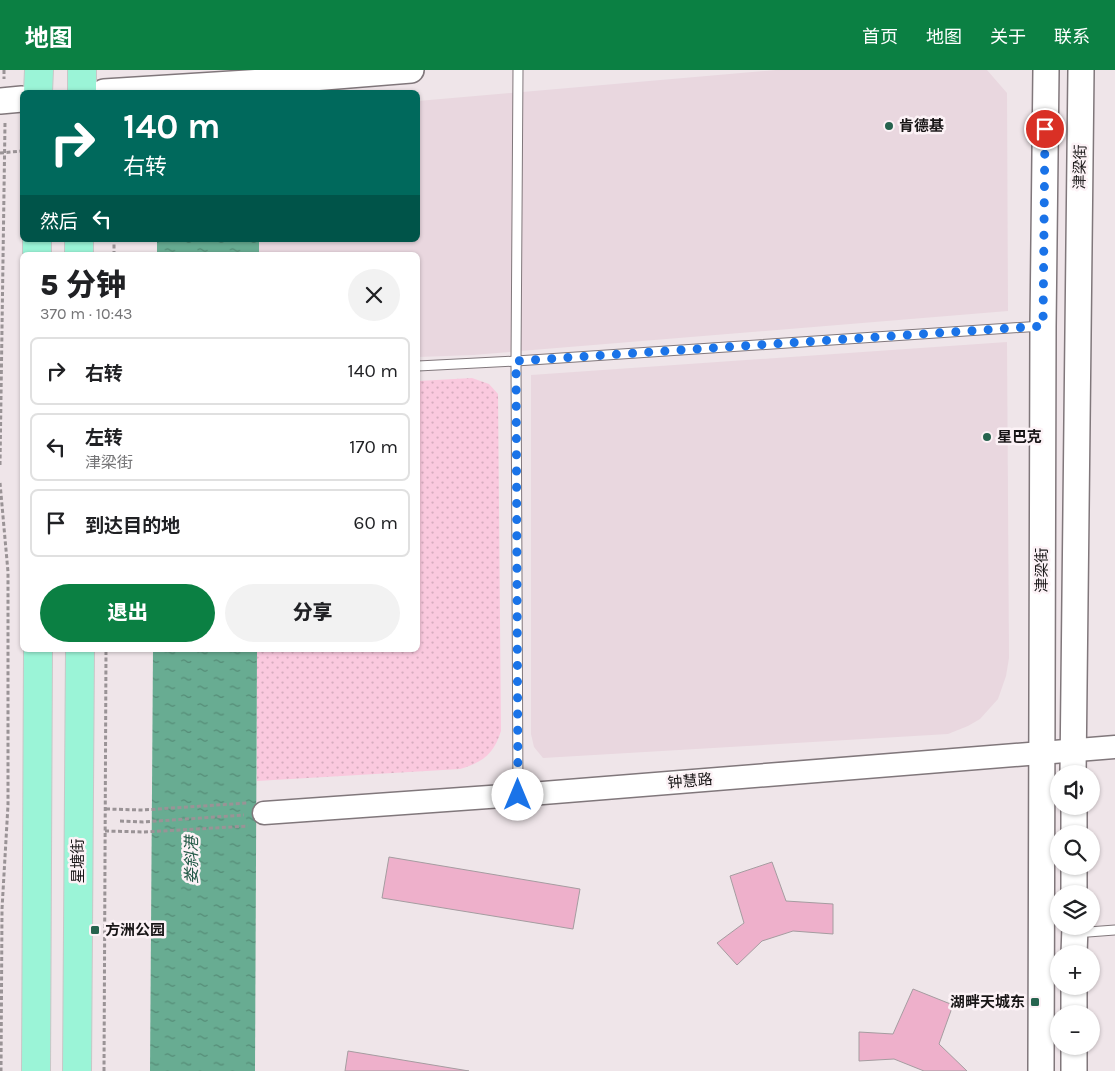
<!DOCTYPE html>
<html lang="zh">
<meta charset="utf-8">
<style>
:root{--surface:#fff;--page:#f2f2f2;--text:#202124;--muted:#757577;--line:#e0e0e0;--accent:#0b8043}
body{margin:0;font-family:Karla,"Noto Sans SC",sans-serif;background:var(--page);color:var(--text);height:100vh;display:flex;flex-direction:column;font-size:19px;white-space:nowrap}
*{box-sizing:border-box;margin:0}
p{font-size:16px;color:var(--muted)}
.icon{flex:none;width:28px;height:28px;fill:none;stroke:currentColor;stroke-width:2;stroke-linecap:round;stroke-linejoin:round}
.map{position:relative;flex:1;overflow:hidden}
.side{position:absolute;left:20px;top:182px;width:400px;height:400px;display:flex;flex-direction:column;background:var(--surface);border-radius:8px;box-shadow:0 1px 4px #0004}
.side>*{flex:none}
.top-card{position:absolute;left:20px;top:20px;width:400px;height:152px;border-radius:8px;box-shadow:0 1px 4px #0004;background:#00695c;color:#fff;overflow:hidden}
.tools{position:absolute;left:1050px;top:695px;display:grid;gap:10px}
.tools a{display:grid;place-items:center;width:50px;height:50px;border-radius:50%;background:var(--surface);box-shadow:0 1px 4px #0004;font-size:25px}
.pin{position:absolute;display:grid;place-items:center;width:42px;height:42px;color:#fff;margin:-21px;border:2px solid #fff;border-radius:50%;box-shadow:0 1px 5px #0007}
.me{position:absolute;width:55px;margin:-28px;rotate:0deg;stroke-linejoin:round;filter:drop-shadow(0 0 4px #0008)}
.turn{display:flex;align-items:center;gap:18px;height:105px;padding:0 20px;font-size:22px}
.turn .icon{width:65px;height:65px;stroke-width:2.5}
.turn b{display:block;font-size:35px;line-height:42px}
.then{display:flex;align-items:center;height:48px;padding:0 20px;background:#0003;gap:10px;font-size:19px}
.round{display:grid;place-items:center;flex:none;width:52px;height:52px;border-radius:26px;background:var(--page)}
.summary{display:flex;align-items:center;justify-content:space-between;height:85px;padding:0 20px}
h1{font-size:30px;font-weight:800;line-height:38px}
.cta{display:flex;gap:10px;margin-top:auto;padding:10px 20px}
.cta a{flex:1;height:58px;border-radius:30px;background:var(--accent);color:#fff;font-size:20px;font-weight:800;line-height:58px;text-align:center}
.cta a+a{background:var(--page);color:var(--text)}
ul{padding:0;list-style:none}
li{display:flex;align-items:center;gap:15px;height:68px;margin:0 10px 8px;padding:0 10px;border:2px solid var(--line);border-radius:8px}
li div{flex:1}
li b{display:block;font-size:19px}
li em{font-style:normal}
header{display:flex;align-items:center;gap:30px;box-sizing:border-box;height:70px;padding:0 25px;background:var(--accent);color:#fff}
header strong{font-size:24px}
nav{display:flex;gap:28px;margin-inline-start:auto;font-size:18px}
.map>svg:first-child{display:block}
.built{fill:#e9d7df}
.grass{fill:url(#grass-dots)}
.water{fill:url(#water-ripples)}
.building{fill:#eeb0cb;stroke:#a59ca0}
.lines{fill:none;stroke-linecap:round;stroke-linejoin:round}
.service-casing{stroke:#80777b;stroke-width:11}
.tertiary-casing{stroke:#80777b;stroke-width:25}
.secondary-casing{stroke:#80777b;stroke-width:28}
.primary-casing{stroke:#c8c7c7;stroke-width:30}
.path{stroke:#9a9396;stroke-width:3;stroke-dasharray:4 2.5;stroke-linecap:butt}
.service{stroke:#fff;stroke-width:9}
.tertiary{stroke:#fff;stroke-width:22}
.secondary{stroke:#fff;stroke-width:25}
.primary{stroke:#9bf4d7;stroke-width:28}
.route{stroke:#1a73e8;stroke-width:9;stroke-dasharray:0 16.2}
.poi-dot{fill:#26634e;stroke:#fcf2f6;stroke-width:2}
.labels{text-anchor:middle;stroke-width:5;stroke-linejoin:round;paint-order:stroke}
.poi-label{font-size:15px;font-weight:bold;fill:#181516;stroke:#fcf2f6;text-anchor:start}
.street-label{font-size:15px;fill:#181516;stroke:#fcf2f6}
.water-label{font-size:16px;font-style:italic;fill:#235947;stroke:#fcf2f6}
</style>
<header>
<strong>地图</strong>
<nav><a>首页</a><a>地图</a><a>关于</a><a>联系</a></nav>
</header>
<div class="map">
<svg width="1115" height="1001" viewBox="0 0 1115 1001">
<defs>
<pattern id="grass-dots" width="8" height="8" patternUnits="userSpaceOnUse" patternTransform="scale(1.25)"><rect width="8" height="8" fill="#fac9de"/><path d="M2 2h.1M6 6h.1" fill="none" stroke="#d6acbe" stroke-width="1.8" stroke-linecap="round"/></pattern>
<pattern id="water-ripples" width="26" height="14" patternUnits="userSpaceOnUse" patternTransform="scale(1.25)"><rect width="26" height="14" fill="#68ac92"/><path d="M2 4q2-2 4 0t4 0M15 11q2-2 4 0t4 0" fill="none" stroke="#558b76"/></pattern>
</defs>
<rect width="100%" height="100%" fill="#efe5e9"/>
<!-- built -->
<g class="built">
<polygon points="776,0 987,0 1007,23 1008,241 473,285 418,287 418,185 259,185 259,170 418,170 418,31"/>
<polygon points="1007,272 1009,588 1006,606 998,629 980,649 968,656 948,664 543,688 534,677 531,664 531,305"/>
</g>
<!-- grass -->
<path class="grass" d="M472,308L489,314L498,324L501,661C494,684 483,692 460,699L257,711V580H418V311Z"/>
<!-- water -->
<g class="water">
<rect x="157" y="170" width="102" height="15"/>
<polygon points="153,580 257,580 255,1001 150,1001"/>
</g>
<!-- building -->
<g class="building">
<polygon points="389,787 580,819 573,859 382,828"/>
<polygon points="772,792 786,831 833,834 833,864 793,861 762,871 737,895 717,873 744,853 730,806"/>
<polygon points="913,919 953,935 939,974 967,1001 924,1001 894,989 859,991 859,962 893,964"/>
<polygon points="348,981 469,1001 345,1001"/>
</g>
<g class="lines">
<defs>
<g id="service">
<polyline points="518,0 516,291 518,725"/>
<polyline points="418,296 516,291 1042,256"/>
<polyline points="1075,863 1115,860"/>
</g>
<polyline id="tertiary" points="264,743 518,725 1115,677"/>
<g id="secondary">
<polyline points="104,22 263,12 411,0"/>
<polyline points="0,31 22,29"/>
<polyline points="1073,704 1081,0"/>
<polyline points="1074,736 1074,764"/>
<polyline points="1074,796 1074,824"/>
<polyline points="1074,884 1075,856"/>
<polyline points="1074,944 1074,916"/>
<polyline points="1041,1001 1043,256 1046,0"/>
<polyline points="1074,1001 1074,976"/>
</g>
<g id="primary">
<polyline points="38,22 39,0"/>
<polyline points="82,22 82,0"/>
<polyline points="37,170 37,185"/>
<polyline points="79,170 79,185"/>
<polyline points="36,1001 38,580"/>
<polyline points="77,1001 80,580"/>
</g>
</defs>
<!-- service casing -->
<use href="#service" class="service-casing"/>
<!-- tertiary casing -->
<use href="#tertiary" class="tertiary-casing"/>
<!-- secondary casing -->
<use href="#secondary" class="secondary-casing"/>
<!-- primary casing -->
<use href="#primary" class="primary-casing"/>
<!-- path -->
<g class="path">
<polyline points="4,0 4,9"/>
<polyline points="0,83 22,81"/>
<polyline points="114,185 114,170"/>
<polyline points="0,395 5,53"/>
<polyline points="0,413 8,502 8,735 2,839 1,1001"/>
<polyline points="106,739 143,740 247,733"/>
<polyline points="120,751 143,752 244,745"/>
<polyline points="105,761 144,762 248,756"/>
<polyline points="104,1001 106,580"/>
</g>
<!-- service -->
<use href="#service" class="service"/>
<!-- tertiary -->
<use href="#tertiary" class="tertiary"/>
<!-- secondary -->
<use href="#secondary" class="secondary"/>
<!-- primary -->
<use href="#primary" class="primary"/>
</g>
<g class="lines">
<!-- route -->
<polyline class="route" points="518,725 516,291 1043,256 1045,59"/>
</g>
<!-- markers -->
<g class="poi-dot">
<circle cx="889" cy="56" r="5"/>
<circle cx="987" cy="367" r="5"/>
<rect x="90" y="855" width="10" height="10" rx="2.5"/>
<rect x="1030" y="927" width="10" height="10" rx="2.5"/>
</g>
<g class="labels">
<!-- poi labels -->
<g class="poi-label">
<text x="899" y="61">肯德基</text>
<text x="997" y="372">星巴克</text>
<text x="105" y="865">方洲公园</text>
<text x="1025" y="937" text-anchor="end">湖畔天城东</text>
</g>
<!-- street labels -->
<g class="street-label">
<text transform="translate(1080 97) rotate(-89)" y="5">津梁街</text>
<text transform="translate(1042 500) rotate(-90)" y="5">津梁街</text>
<text transform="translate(690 711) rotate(-5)" y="5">钟慧路</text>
<text transform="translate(78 791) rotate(-90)" y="5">星塘街</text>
</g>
<!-- water labels -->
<g class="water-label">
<text transform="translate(191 790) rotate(-90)" y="6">娄斜港</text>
</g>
</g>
</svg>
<div class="tools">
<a><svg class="icon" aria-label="sound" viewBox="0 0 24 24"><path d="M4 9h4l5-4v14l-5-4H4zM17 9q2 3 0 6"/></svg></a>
<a><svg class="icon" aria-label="search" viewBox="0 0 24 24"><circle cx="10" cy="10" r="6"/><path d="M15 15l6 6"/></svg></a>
<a><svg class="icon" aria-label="layers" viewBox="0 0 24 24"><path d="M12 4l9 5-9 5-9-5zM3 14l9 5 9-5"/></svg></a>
<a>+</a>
<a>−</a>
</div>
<div class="pin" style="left:1045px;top:59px;background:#d93025"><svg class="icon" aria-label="arrive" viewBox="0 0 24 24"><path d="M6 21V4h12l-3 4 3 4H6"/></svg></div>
<svg class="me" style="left:518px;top:725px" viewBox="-20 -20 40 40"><circle r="19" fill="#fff"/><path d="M0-13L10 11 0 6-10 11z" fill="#1a73e8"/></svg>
<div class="top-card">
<div class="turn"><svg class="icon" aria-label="right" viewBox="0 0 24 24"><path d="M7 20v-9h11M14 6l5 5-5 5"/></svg><div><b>140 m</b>右转</div></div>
<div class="then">然后<svg class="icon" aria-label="left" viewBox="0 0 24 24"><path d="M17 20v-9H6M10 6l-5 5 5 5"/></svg></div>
</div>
<section class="side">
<div class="summary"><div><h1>5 分钟</h1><p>370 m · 10:43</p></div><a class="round"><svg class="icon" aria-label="close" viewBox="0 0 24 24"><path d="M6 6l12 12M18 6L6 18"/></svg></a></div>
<ul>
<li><svg class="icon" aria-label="right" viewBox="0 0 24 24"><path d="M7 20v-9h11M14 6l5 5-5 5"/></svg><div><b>右转</b></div><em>140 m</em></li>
<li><svg class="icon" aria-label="left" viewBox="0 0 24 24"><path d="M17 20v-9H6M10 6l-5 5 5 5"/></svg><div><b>左转</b><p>津梁街</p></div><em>170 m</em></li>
<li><svg class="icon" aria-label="arrive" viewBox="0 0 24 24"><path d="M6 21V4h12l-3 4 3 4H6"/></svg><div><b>到达目的地</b></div><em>60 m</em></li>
</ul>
<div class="cta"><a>退出</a><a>分享</a></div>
</section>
</div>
